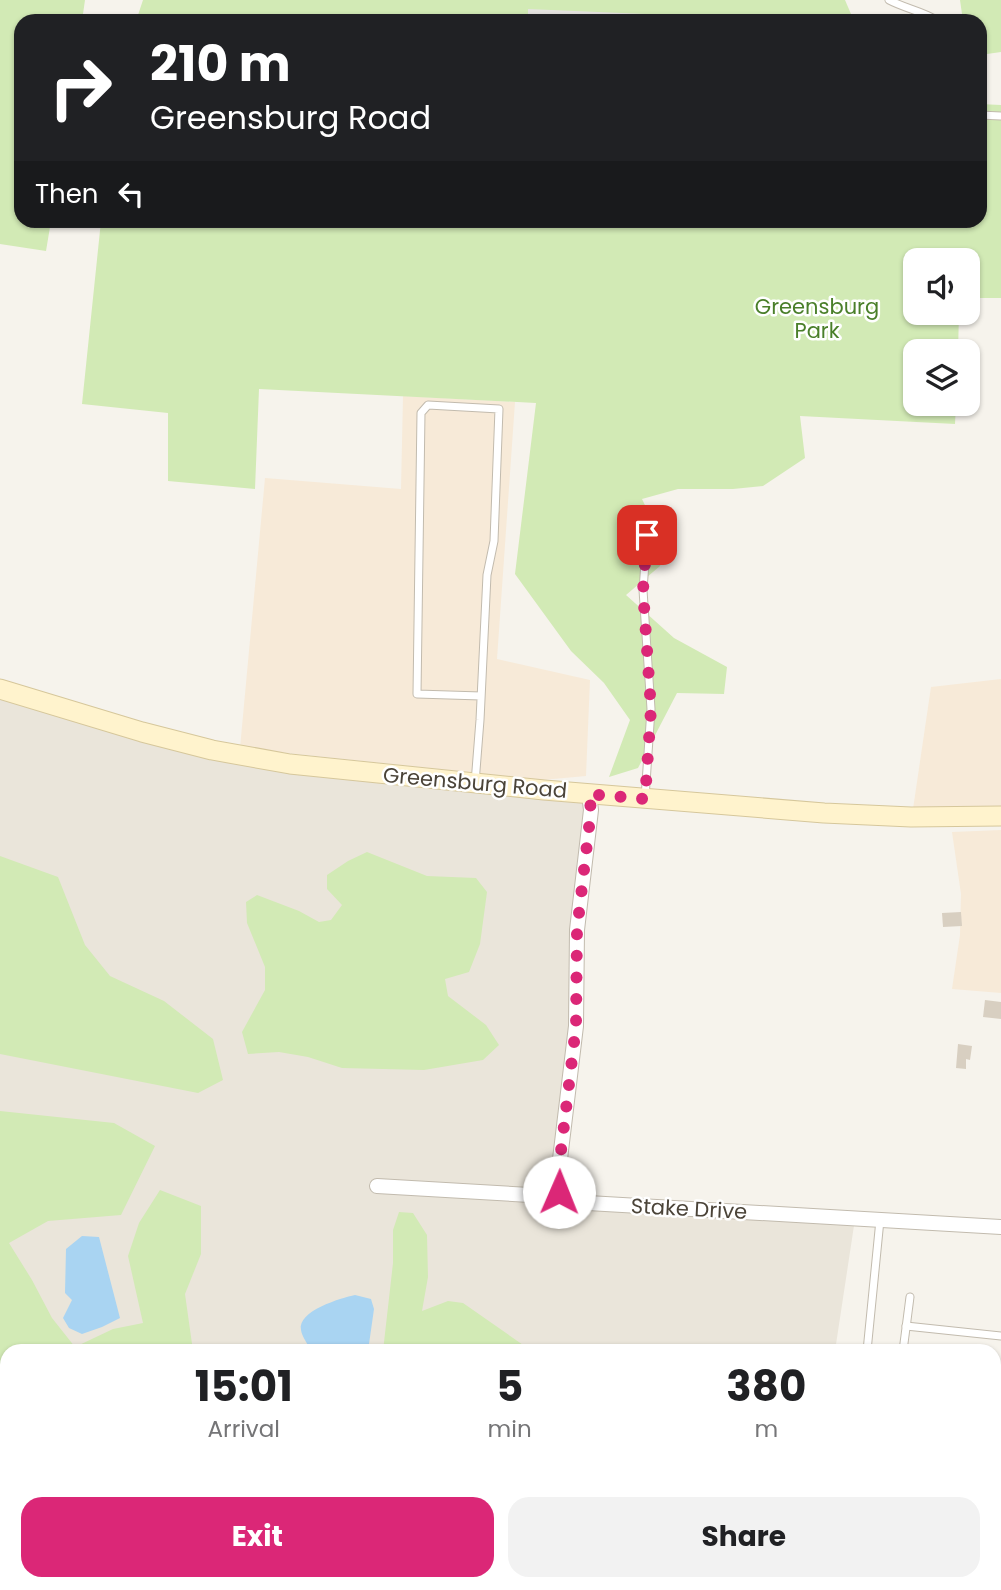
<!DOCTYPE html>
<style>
:root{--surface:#fff;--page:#f2f2f2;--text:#202124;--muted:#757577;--accent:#db2777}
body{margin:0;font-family:Poppins,sans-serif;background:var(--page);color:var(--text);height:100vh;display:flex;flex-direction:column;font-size:26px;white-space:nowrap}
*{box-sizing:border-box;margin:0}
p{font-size:23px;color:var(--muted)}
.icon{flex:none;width:38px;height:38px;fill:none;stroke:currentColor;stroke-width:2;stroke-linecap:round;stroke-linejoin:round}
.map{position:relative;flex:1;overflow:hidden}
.side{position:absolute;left:0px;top:1344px;width:1001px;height:247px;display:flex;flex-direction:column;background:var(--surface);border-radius:21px 21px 0 0;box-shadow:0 2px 5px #0004}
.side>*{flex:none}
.guide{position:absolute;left:14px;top:14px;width:973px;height:214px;border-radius:21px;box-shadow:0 2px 5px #0004;background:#202124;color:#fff;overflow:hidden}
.tools{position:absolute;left:903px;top:248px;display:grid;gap:14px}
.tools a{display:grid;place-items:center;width:77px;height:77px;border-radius:14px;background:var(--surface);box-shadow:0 2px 5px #0004;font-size:35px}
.pin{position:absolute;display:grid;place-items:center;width:60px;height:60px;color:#fff;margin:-30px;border-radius:14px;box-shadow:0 4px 10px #0006}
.me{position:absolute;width:77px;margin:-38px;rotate:1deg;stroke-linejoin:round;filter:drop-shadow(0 0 5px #0008)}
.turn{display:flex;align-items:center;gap:24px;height:147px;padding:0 21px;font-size:32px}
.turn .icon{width:91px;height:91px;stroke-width:2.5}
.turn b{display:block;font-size:49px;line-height:60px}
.then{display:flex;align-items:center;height:66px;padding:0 21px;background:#0003;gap:14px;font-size:26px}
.eta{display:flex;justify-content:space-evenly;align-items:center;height:119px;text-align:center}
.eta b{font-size:42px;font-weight:700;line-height:49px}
.button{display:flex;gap:14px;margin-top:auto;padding:14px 21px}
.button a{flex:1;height:80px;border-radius:21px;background:var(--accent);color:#fff;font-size:28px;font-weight:700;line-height:80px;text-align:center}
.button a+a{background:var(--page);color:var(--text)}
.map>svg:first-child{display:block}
.residential{fill:#eae5da}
.commercial{fill:#f7ead8}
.green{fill:#d2eab5}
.parking{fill:#e5e3e0}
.water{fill:#a9d4f2}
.building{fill:#d8cfc1}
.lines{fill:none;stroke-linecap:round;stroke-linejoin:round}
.service-casing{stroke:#c2bbae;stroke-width:9}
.minor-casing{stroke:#c2bbae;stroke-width:16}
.secondary-casing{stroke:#d6c79b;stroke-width:21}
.primary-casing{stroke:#e6c16a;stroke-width:23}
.service{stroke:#fff;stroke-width:7}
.minor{stroke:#fff;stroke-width:14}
.secondary{stroke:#fff3cd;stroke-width:19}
.primary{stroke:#ffe39c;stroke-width:21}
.route{stroke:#db2777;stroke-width:12;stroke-dasharray:0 21.6}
.labels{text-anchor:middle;stroke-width:5;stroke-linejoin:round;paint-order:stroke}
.park-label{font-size:21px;fill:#4a7f2a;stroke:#fff}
.street-label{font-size:21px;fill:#4b4439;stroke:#fff}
</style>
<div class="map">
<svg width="1001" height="1590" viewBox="0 0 1001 1590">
<rect width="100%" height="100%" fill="#f6f3ec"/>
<!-- residential -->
<polygon class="residential" points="0,688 212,750 589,794 565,1110 564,1197 855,1219 835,1351 7,1351 7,1584 987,1584 986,1590 0,1590"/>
<!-- commercial -->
<g class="commercial">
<polygon points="403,396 515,402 497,659 590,680 586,776 542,780 240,748 265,478 401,489"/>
<polygon points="1001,679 1001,813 913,809 931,687"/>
<polygon points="1001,830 1001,993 952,989 960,935 961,894 952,832"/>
<polygon points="994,1377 1001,1378 1001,1441 994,1491"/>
</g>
<!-- green -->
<g class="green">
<polygon points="0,0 85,0 82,21 21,21 21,220 51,221 46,251 0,244"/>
<polygon points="143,0 845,0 854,21 136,21"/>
<polygon points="960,0 1001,0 1001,52 980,55 980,21 963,21"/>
<polygon points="980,104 1001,105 1001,298 968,298 968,261 915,261 915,313 959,313 958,352 915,352 915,404 956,404 955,424 800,416 805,458 763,486 733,489 678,489 642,499 657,530 670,539 660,566 626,595 674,638 727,667 724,694 677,693 638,768 609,777 630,720 604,683 571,651 515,574 536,403 259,389 255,489 168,481 168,413 82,404 101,221 980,220"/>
<polygon points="367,852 427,876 476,878 487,892 480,944 469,972 445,979 448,996 486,1025 499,1045 483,1060 424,1070 342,1068 308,1057 279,1052 248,1054 242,1032 265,990 265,967 247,923 246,902 257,895 299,911 319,922 331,920 342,905 327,889 327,875 348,861"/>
<polygon points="0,856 58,877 85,945 110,976 164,1001 213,1039 223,1080 198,1093 0,1054"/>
<polygon points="0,1111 114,1123 155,1146 121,1215 48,1221 9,1243 32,1280 52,1318 75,1347 113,1329 143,1323 128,1256 139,1223 160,1190 201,1206 201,1254 185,1294 193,1351 7,1351 7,1584 171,1584 175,1590 0,1590"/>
<polygon points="399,1212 413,1213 427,1235 428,1277 422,1311 448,1301 463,1303 526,1347 526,1351 383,1351 393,1263 393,1230"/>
<polygon points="411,1584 490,1584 489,1590 410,1590"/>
</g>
<!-- parking -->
<polygon class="parking" points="528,9 716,17 716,21 528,21"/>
<!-- water -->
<g class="water">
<polygon points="82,1236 99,1237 120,1318 102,1327 82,1334 69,1328 63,1318 72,1300 65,1293 66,1249"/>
<path d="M355,1295L371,1299L374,1309L368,1351H311C308,1344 302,1337 301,1330C297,1311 341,1298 355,1295Z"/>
</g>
<!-- building -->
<g class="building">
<polygon points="961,912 962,926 943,927 942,913"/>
<polygon points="985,1000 1001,1002 1001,1019 983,1017"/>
<polygon points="958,1044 972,1046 970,1060 966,1059 966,1069 956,1068"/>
</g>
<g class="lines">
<defs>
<g id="service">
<path d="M889,0C906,9 923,11 938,21"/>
<polyline points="980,115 1001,116"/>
<polyline points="475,783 480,720 487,575 494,541 499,409 428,405 421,413 417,694 481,696"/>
<polyline points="645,798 651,709 643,590 647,535"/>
<polyline points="906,1326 1001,1336"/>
<polyline points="867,1351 880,1220"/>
<polyline points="903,1351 910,1297"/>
</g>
<g id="minor">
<polyline points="377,1186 564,1197 571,1202 1001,1227"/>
<polyline points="564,1197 557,1184 576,1026 577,930 591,810 589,794"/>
</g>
<polyline id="secondary" points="0,689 142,732 212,750 290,764 544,790 824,813 911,817 1001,816"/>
<g id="primary">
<polyline points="994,1533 1001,1481"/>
<polyline points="986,1590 987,1584"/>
</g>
</defs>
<!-- service casing -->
<use href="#service" class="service-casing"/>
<!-- minor casing -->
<use href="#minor" class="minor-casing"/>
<!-- secondary casing -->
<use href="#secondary" class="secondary-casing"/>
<!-- primary casing -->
<use href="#primary" class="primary-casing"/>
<!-- service -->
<use href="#service" class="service"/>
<!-- minor -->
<use href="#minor" class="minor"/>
<!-- secondary -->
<use href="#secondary" class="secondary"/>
<!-- primary -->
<use href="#primary" class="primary"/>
</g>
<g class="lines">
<!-- route -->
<polyline class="route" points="559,1192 557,1184 576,1026 577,930 591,810 589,794 645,799 651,709 643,590 647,535"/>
</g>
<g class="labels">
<!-- park labels -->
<g class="park-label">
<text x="817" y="314">Greensburg<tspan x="817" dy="24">Park</tspan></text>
</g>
<!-- street labels -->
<g class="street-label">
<text transform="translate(475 783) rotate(5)" y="7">Greensburg Road</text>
<text transform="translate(689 1209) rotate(3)" y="7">Stake Drive</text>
</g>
</g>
</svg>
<div class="tools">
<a><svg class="icon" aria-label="sound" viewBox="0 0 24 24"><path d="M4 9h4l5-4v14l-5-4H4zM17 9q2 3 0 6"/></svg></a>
<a><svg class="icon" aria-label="layers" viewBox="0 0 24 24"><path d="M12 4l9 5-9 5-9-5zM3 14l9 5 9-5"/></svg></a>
</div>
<div class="pin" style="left:647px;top:535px;background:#d93025"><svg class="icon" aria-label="arrive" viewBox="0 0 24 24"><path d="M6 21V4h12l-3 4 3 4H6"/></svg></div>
<svg class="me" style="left:559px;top:1192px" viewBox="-20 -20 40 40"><circle r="19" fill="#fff"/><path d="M0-13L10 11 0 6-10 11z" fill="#db2777"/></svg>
<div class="guide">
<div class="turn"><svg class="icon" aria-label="right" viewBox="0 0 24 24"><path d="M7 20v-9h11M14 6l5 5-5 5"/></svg><div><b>210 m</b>Greensburg Road</div></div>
<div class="then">Then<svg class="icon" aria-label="left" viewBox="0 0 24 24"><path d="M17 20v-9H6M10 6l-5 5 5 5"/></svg></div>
</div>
<section class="side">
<div class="eta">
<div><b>15:01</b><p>Arrival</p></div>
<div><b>5</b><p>min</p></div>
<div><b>380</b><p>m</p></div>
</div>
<div class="button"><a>Exit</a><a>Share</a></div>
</section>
</div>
